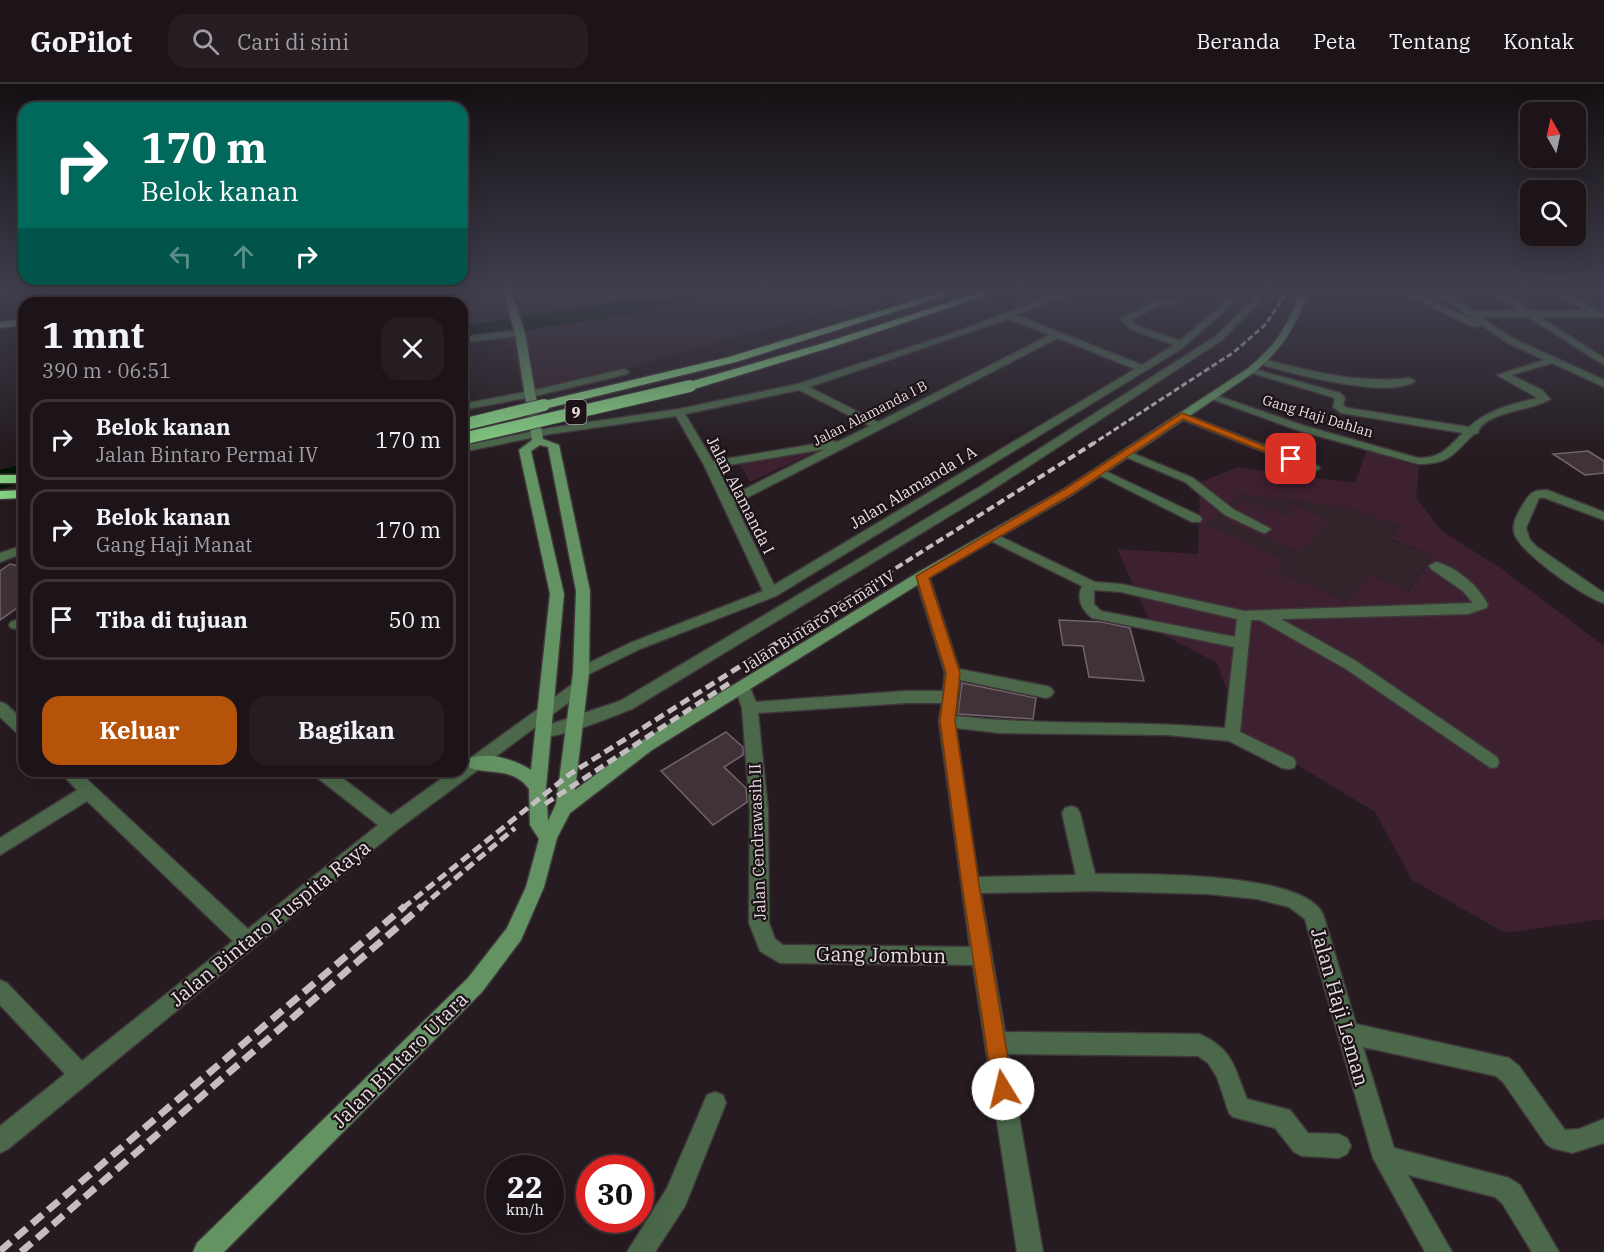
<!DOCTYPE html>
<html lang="id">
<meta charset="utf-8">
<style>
:root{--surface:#1c1418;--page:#251d21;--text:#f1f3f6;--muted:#a09ea2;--line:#3a3337;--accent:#b45309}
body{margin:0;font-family:"IBM Plex Serif",serif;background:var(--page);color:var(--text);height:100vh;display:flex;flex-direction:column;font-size:22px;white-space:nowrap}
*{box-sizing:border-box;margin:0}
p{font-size:20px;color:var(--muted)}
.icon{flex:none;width:33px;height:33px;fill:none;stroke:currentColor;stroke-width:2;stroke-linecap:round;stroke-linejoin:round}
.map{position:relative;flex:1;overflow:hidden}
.details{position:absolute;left:18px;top:213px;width:450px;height:480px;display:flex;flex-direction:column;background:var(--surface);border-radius:18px;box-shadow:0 6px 24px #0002,0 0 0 2px var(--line)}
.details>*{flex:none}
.hud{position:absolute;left:18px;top:18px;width:450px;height:183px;border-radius:18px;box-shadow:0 6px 24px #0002,0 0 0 2px var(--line);background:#00695c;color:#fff;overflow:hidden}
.needle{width:39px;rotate:351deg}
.fabs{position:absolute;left:1520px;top:18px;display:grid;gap:12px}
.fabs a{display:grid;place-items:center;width:66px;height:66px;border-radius:12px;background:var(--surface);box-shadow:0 6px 24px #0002,0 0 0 2px var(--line);font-size:30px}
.speed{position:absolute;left:486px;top:1071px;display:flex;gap:12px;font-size:30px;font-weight:700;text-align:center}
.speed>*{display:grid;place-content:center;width:78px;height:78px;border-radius:50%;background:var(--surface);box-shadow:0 6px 24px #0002,0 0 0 2px var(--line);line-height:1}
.speed small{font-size:15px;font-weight:400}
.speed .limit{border:9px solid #d22;background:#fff;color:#111}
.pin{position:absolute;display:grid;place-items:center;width:51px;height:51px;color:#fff;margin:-26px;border-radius:12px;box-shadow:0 3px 9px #0006}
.me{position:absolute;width:66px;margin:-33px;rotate:351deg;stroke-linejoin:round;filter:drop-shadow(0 0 4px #0008)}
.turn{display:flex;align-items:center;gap:21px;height:126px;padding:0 24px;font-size:27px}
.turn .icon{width:78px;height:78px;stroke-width:2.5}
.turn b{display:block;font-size:42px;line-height:51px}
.lanes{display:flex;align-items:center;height:57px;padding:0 24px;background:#0003;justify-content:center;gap:30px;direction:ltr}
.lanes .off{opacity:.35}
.round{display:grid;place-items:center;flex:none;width:63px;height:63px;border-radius:18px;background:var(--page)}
.overview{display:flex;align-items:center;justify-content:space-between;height:102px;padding:0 24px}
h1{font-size:36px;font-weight:700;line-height:45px}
.primary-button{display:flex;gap:12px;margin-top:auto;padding:12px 24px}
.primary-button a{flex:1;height:69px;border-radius:18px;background:var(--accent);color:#fff;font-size:24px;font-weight:700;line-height:69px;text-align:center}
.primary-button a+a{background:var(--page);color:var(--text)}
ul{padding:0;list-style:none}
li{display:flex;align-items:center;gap:18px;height:81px;margin:0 12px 9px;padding:0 12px;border:3px solid var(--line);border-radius:18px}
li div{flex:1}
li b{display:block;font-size:22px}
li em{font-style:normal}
header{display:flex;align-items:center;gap:36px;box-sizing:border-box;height:84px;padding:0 30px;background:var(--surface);border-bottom:2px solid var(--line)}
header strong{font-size:28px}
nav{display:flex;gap:33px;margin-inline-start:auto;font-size:21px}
.search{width:420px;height:54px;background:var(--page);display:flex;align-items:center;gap:15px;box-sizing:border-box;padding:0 21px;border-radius:18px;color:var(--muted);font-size:22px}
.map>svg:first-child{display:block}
.built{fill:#33232b}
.green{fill:#3e2131;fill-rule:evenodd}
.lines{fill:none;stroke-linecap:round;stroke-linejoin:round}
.river{fill:#001400;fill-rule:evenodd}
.building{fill:#3f3339;stroke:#71646a;stroke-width:1.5}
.street-casing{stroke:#40373b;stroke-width:3}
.secondary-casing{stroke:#40373b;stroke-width:3}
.highway-casing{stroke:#40373b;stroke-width:3}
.street{fill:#4b694a;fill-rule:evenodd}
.secondary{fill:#639362;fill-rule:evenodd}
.highway{fill:#86d284;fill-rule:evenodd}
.rail-far3{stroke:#c5bec1;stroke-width:3;stroke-dasharray:6 3;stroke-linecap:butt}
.rail-far2{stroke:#c5bec1;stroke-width:4;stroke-dasharray:8 4;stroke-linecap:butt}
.rail-far1{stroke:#c5bec1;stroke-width:5;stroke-dasharray:10 5;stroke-linecap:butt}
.rail{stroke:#c5bec1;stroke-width:7;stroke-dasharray:14 7;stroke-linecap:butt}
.highway-bridge-casing{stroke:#40373b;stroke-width:14;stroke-linecap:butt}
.highway-bridge{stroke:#86d284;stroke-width:12}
.route{fill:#b45309;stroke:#753606;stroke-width:1.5}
.labels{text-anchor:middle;stroke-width:4.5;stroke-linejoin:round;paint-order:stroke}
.far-street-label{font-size:14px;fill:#e7e0e3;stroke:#1c1217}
.shield{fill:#1c1217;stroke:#aaa2a6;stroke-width:1.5}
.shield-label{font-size:15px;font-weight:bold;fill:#e7e0e3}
.street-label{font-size:16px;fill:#e7e0e3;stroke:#1c1217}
.near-street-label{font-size:20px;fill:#e7e0e3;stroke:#1c1217}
</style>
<header>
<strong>GoPilot</strong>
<div class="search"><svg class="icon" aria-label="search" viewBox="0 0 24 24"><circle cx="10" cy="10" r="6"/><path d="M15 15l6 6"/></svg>Cari di sini</div>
<nav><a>Beranda</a><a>Peta</a><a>Tentang</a><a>Kontak</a></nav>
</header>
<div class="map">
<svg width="1604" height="1168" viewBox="0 0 1604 1168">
<rect width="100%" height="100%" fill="#251b20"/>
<!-- built -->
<g class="built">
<polygon points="361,208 896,208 524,313 507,247 462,252 462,219 361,219"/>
<polygon points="1240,410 1352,424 1401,442 1391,456 1433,472 1407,507 1347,518 1273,487 1283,476 1204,441"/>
</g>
<!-- green -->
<g class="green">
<polygon points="838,357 750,398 736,373"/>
<path d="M1367,366L1419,383L1416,414L1442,447L1502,485L1604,562V835L1505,849L1412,796L1375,728L1242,647L1217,579L1153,545L1117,465L1198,470L1200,398L1238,383L1355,399ZM1240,410L1352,424L1400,442L1391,455L1433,472L1408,507L1368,491L1347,518L1274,487L1284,475L1205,441Z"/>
<polygon points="1245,416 1285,432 1295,422 1329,436 1300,467 1223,436"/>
</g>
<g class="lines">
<!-- river -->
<g class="river">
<polygon points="667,208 705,208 702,213 636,229 462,256 462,242 636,215"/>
<polygon points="24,380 24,399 0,405 0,386"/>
</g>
</g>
<!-- building -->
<g class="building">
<polygon points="1588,367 1604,377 1604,389 1585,391 1553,370"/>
<polygon points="10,480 24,483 24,519 0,536 0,487"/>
<polygon points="1059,536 1102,538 1130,544 1144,597 1089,593 1083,562 1063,561"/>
<polygon points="962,599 1036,614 1033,635 958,630"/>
<polygon points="726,648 743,663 743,671 724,683 746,704 747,718 713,741 661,687"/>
</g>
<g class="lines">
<defs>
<g id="street">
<path d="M1063,208H1075L1016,231L1142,281L1174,261L1130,245L1121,235L1122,233L1156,217L1175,216V220L1161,221L1131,236L1136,241L1180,257L1237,208H1246L1181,265L776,512L640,565L581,594L573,589L576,585L630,559L763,507L704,381L676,332L550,350L462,368V362L550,344L679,325L798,300L950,250ZM1008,235L1050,251L878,338L809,303ZM1058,254L1135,285L774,501L735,420ZM799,306L870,342L837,358L833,357L713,377L685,330ZM825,365L731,412L717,383Z"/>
<path d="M1260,208H1269L1222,256L989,408L632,625C613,632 555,657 539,652L537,648L539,644L620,617L981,402L1216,252Z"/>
<path d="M1402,208H1413L1477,238L1435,208H1444L1473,227H1520L1492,208H1502L1532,227H1586L1555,208H1565L1598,227H1604V233H1540L1604,274V281L1528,233H1481L1512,254L1604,296V303L1552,279L1511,291L1542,306L1550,315C1536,326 1482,328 1478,349L1474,350C1452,371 1450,380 1418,380L1297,346L1206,313L1215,311L1305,342L1418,374C1442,374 1447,364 1463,349L1341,329L1333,323L1335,315L1332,313L1245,287L1250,284L1340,309L1345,314L1343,322L1348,324L1469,343C1487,326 1514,319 1538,314L1497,291L1544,276L1506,258L1480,240L1479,243H1473Z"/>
<polygon points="520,246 523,247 523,251 462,259 462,253"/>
<path d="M1263,275C1313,288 1358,300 1410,294L1415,297C1390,316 1290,289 1260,280L1258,278Z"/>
<polygon points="624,285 629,288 627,290 531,313 462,326 462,320 531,307"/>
<polygon points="1182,329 1318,382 1320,384 1318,386 1310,386 1178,334 1177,332"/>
<polygon points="1125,366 1193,394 1233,425 1271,445 1265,449 1261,448 1225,431 1185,398 1121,371 1119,369"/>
<polygon points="1099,384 1200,432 1202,435 1200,438 1192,438 1095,389 1093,387"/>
<path d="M1547,406L1604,428V436L1545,414H1539L1526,444L1530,456L1537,463L1604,509V519C1585,514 1517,467 1514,448C1512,439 1518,429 1522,422C1530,409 1532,406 1547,406Z"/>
<path d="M991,448L1095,498L1121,500L1244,527L1473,519L1463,507L1431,485L1429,482L1436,478C1456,483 1479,502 1488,521L1486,524L1468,530L1281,535L1356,577L1497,673L1499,678L1497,683L1491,684L1346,585L1260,536H1251L1240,648L1294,674L1296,679L1294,684L1288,685L1282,684L1229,657L1168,651L1000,649L956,644L978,793L1076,791L1062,729L1065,724L1071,722L1077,724L1080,729L1095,790C1139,790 1303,787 1323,830L1356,940L1509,974L1519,982L1565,1046L1579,1045L1604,1035V1059L1572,1069L1552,1064L1546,1060L1503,998L1496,992L1363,963L1394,1064L1509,1094L1520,1101L1559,1168H1532L1502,1119L1495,1113L1408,1091L1452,1168H1425L1373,1074L1305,835L1289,823L1257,815L1208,810L1096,807L981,809L1005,948L1199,950C1234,965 1234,984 1247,1015L1290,1026L1308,1049L1339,1050L1347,1054L1351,1062L1347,1070L1339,1074L1302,1072L1294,1068L1275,1044L1233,1033L1229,1029L1217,993L1208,979L1198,972L1008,970L1043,1168H1017L973,881L780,879L760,867L749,839L750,726L742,624L735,603L738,599H748L756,618L906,607H943L945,589L915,492L917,489H927L929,492L959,585L1046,602L1051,604L1054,608L1051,612L1046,614L960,596L956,632C1045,642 1135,636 1225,644L1234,563L1092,534C1082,526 1076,515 1082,502L987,455L985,452L987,449ZM1094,506L1121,508L1237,535L1235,553L1101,527L1094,520ZM906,619H942L939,637L970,863L783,861L775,855L769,839L768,726L758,629Z"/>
<polygon points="24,461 24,469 0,478 0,469"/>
<polygon points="16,536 24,536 24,546 11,544 9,541 11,538"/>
<polygon points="579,598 584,599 587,603 584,607 397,746 8,1065 0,1069 0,1042 65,990 0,921 0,896 7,899 82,977 233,857 87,717 0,771 0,754 77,706 59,687 78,687 248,845 378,741 315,692 313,687 333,687 391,731 452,687 462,687 462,680 574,599"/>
<polygon points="0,618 6,620 24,637 24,652 18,650 0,633"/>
<polygon points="715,1008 723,1011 726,1019 685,1122 655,1168 627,1168 667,1104 707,1011"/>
</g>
<g id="secondary">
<polygon points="315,208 333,208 280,219 261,219"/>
<path d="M503,208H511L525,249L543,355L559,361L590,507L589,589L575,706L640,658L917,489L1064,405L1247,285C1276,262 1287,243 1300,208H1308C1296,242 1282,266 1253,289L1072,411L927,495L652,666L570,729L557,754L544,803L521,856L482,908L224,1168H193L197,1159L468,894L507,844L526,803L539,755L530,741L529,705C513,683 492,691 470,684L468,679L470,674C489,668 514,675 531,686L550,510L519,366L532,356L515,249ZM540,361L548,363L576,507L573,589L556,720L548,737L546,704L564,510L531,367Z"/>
<polygon points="24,235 24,241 0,244 0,238"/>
</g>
<g id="highway">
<polygon points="942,208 957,208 736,278 544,325 538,321 540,318 729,273"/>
<polygon points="981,208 996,208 832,263 694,305 690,306 684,302 686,299 824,259"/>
<rect x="0" y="391" width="24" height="8"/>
<polygon points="24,406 24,414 0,415 0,407"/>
</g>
</defs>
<!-- street casing -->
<use href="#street" class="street-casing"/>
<!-- secondary casing -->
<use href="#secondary" class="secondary-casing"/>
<!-- highway casing -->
<use href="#highway" class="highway-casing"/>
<!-- street -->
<use href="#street" class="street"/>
<!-- secondary -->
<use href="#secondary" class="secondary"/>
<!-- highway -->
<use href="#highway" class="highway"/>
<!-- rail-far3 -->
<polyline class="rail-far3" points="1091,361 1234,268 1265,241 1287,208"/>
<!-- rail-far2 -->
<polyline class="rail-far2" points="774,561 1094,359"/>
<!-- rail-far1 -->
<g class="rail-far1">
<polyline points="545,720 731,598"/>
<polyline points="403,824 570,690 777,559"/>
<polyline points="420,824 515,744"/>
</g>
<!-- rail -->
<g class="rail">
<polyline points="0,1167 405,822"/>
<polyline points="21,1168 422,822"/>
</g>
<defs>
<g id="highway-bridge">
<polyline points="462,341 544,321"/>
<polyline points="462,355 690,302"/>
</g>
</defs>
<!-- highway-bridge casing -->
<use href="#highway-bridge" class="highway-bridge-casing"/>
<!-- highway-bridge -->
<use href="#highway-bridge" class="highway-bridge"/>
</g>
<!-- sky -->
<linearGradient id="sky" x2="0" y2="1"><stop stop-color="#140f12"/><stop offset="0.56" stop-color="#403f4e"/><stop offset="1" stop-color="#403f4e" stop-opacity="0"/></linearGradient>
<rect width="1604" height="371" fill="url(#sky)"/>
<!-- route -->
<polygon class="route" points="1182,329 1296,375 1288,377 1183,335 1072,410 929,494 960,589 955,637 979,801 1013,1005 1010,1012 1003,1015 996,1012 993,1005 962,801 940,637 946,589 916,492 1065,405"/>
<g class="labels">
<!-- far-street labels -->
<g class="far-street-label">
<text transform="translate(870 329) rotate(-27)" y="5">Jalan Alamanda I B</text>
<text transform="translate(1318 332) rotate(17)" y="5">Gang Haji Dahlan</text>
</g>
<!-- shield labels -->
<rect class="shield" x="565.5" y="316" width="21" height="24" rx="4.5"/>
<g class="shield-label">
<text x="576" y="333">9</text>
</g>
<!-- street labels -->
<g class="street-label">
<text transform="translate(913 403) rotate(-31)" y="6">Jalan Alamanda I A</text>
<text transform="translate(741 411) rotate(63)" y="6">Jalan Alamanda I</text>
<text transform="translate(818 537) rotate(-32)" y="6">Jalan Bintaro Permai IV</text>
<text transform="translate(757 758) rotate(-92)" y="6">Jalan Cendrawasih II</text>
</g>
<!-- near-street labels -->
<g class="near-street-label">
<text transform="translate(270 839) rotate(-39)" y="7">Jalan Bintaro Puspita Raya</text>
<text transform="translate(881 871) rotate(1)" y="7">Gang Jombun</text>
<text transform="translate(1340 923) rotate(74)" y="7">Jalan Haji Leman</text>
<text transform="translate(400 976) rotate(-45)" y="7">Jalan Bintaro Utara</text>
</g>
</g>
</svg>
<div class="fabs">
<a><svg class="needle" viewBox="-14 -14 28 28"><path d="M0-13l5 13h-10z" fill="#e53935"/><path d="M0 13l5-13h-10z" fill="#a09ea2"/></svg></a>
<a><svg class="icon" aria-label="search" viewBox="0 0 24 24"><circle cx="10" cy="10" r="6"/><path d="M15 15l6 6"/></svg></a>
</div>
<div class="speed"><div>22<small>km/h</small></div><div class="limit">30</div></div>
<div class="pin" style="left:1291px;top:375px;background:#d93025"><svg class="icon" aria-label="arrive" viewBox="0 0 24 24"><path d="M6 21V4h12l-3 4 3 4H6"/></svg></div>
<svg class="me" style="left:1003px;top:1005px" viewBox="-20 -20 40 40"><circle r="19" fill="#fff"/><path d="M0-13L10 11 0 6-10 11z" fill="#b45309"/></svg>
<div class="hud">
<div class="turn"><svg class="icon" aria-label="right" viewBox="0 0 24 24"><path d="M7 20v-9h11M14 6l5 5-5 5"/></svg><div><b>170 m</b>Belok kanan</div></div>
<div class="lanes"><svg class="icon off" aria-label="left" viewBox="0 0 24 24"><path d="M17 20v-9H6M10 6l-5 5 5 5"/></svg><svg class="icon off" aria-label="ahead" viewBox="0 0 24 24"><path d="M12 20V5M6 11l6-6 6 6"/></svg><svg class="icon" aria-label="right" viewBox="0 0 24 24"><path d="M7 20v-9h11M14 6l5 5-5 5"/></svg></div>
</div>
<section class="details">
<div class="overview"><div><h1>1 mnt</h1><p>390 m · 06:51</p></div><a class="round"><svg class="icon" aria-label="close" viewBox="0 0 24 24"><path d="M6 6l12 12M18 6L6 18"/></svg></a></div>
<ul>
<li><svg class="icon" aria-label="right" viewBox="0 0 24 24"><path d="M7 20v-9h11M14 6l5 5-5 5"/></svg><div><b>Belok kanan</b><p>Jalan Bintaro Permai IV</p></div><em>170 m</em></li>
<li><svg class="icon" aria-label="right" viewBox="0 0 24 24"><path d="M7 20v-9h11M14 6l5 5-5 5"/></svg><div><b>Belok kanan</b><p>Gang Haji Manat</p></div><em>170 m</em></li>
<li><svg class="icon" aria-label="arrive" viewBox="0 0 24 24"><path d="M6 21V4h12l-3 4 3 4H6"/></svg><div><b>Tiba di tujuan</b></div><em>50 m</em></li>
</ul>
<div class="primary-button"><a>Keluar</a><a>Bagikan</a></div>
</section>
</div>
